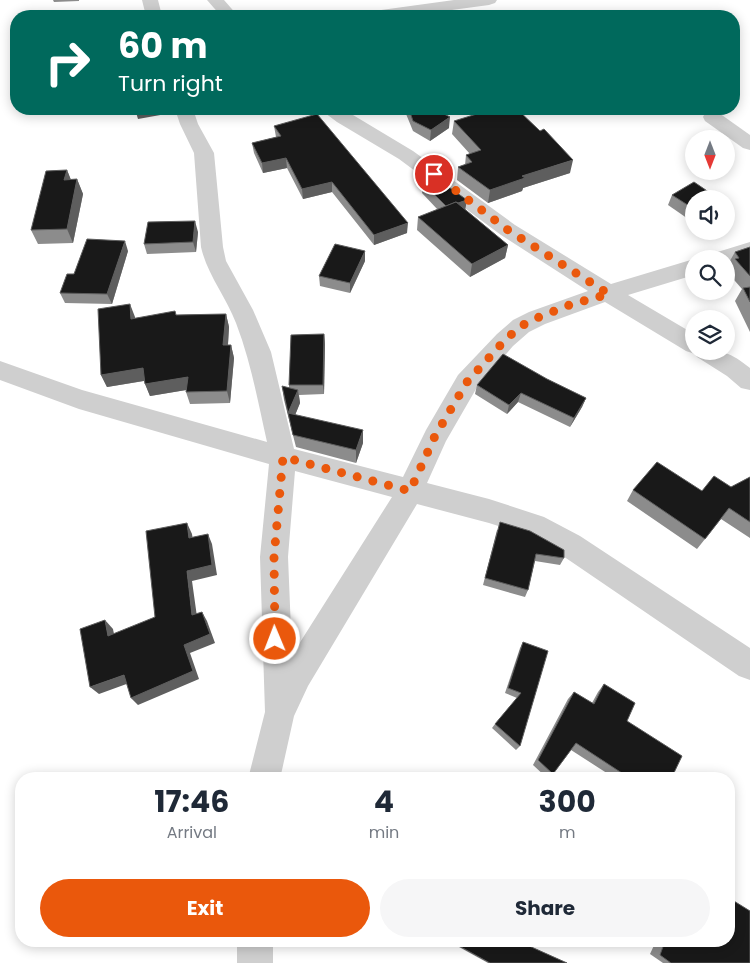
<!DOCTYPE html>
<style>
:root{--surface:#fff;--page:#f6f6f7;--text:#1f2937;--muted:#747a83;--accent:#ea580c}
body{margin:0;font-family:Poppins,sans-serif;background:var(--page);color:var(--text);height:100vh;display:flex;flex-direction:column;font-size:19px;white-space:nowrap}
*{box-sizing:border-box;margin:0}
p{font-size:16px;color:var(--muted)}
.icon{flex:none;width:28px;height:28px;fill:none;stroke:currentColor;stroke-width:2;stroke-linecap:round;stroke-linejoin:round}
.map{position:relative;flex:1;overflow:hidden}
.panel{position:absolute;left:15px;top:772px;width:720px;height:175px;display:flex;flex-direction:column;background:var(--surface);border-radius:20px;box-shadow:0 2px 12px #0003}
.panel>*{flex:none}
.guide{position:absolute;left:10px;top:10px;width:730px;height:105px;border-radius:20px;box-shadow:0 2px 12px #0003;background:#00695c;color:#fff;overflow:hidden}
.needle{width:32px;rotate:180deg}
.tools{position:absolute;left:685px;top:130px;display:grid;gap:10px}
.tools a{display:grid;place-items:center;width:50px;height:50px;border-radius:50%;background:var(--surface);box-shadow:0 2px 12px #0003;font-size:25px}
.pin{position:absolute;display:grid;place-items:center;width:42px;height:42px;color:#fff;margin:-21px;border:2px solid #fff;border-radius:50%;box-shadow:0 1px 5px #0007}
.me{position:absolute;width:55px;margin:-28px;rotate:359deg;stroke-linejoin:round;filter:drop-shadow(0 0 4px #0008)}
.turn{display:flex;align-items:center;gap:18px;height:105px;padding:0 25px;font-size:22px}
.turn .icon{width:65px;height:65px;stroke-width:2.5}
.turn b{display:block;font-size:35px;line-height:42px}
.eta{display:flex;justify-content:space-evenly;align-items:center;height:85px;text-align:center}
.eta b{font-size:30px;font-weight:700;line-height:35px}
.primary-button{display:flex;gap:10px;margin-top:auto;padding:10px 25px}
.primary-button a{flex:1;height:58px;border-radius:30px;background:var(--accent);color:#fff;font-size:20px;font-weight:700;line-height:58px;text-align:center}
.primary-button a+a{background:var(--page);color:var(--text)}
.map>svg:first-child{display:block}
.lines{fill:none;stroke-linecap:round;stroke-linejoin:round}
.minor{fill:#cfcfcf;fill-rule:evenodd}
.wall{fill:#8c8c8c}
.shaded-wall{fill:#5e5e5e}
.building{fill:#191919;stroke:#5e5e5e}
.route{stroke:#ea580c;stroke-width:9;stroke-dasharray:0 16.2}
</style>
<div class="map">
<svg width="750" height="963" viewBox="0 0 750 963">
<rect width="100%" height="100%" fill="#fff"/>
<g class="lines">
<!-- minor -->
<g class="minor">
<polygon points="142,0 158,0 162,16 146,16"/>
<polygon points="207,0 224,0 238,16 221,16"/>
<polygon points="454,0 497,0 495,3 489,5 407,16 366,16 368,13 374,11"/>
<path d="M175,109H193L198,124L214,153L223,247L226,261L253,310L271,352L294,449L403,477L426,430L458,375L497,334L513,320L529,312L588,291L501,235L399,159L337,122L325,113L322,109H343L413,151L515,225L611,284L694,259V275L628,295L694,334V351C721,351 728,350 750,368V390L741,388L727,376L697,357L695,354L686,351L605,302L545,324L529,332L513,346L476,389L446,441L427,483L489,499L544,517L580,536L750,648V680L739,676L560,554L526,535L489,523L417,504L308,686L294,716L280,779H248L265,712L260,557L269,464L79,409L0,380V361L82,390L267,442C258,402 251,362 236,323C226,297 207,274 201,247L194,153L180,124ZM295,471L392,497L292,655L288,557Z"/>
<polygon points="712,111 719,113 750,135 750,150 743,148 705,121 703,117 705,113"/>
<polygon points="750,242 750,257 726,264 726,259 708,259 711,254"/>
<rect x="237" y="941" width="36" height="22"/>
</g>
</g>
<!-- wall -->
<g class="wall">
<polygon points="53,0 79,0 79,1 54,2"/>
<polygon points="404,109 434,109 449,128 430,141 413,131"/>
<polygon points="589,109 615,109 614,110 594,115"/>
<polygon points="454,121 570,173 523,188 522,191 488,203 457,180 458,167 465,165 466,155 470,154 452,134"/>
<polygon points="274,126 407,233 374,245 332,192 303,199 287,168 263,173 254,153 252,143 276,137"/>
<polygon points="67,170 71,180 77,179 83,194 73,243 38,244 31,230"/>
<polygon points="423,183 466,210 508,245 505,258 470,277 417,230 418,217 438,210 422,193"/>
<polygon points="672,195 694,199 694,223 668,205"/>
<polygon points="198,232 196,252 147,254 144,244"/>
<polygon points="750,247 750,332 735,301 742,289 728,273 730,269 727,266 735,252"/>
<polygon points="128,251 112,304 65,303 60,293 74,274"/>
<polygon points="365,261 350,293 320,286 319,276"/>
<polygon points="226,314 229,327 228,345 231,345 234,358 230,403 190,404 186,392 186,390 150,396 144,381 107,387 101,375 135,318 177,315"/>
<polygon points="324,334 325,344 324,394 299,395 300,403 295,415 363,443 356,463 296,447 284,400 282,386 289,388 289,385"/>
<polygon points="547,379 586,398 582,407 570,427 518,402 507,414 475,394 477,385"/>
<polygon points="750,477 750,538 721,519 697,549 627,501 633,490 702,491 731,487"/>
<polygon points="497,530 564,558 560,565 535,561 528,590 525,597 483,585"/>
<polygon points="523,642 520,746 516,750 492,728 495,724 517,698 505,693 520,648"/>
<polygon points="604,684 627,721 671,779 616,779 571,750 553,774 547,778 533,765 568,699 574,692 592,703 598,692"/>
<polygon points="448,941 518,941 567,963 488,963"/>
<polygon points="656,941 729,941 750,963 663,963 650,954"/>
</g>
<!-- shaded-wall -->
<g class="shaded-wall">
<polygon points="135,109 165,109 166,114 138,119"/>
<polygon points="595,109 615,109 614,110 594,115"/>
<polygon points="450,117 449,128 430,141 431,130"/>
<polygon points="286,158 287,168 263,173 262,163"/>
<polygon points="573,160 570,173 523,188 522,191 488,203 490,190 522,176"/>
<polygon points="67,170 73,185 64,180"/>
<polygon points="77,179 83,194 73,243 67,229"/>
<polygon points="332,182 332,192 303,199 302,189"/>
<polygon points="467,200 465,211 446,207"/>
<polygon points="195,221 198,232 196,252 193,242"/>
<polygon points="408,223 407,233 374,245 374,235"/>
<polygon points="125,241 128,251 112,304 107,294"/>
<polygon points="508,245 505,258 470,277 472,264"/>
<polygon points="365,251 365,261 350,293 350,283"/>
<polygon points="130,304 135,317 136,332 131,319"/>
<polygon points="226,314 229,327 227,358 223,345"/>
<polygon points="324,334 325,344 324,394 323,385"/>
<polygon points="231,345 234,358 230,403 227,391"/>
<polygon points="143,368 149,380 107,387 101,375"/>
<polygon points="188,377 192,389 150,396 145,384"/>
<polygon points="298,390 300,403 291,425 288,413"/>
<polygon points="521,393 518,402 507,414 509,405"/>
<polygon points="586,398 582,407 570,427 574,418"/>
<polygon points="363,430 363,443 356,463 356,450"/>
<polygon points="187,523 192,534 194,548 189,538"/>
<polygon points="208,534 212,544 217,575 192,581 198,624 192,615 187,571"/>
<polygon points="202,612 207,621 215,643 190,653 199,679 138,705 131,698 184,645"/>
<polygon points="105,620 113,629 116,644 108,636"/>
<polygon points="124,675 132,682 99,694 90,687"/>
</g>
<!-- building -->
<g class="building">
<polygon points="409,109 434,109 450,117 431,130 413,121"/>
<polygon points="493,109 517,109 540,131 544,129 573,160 522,176 525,178 490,190 458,167 472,162 466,155 481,150 454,121"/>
<polygon points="317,114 408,223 374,235 332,182 302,189 286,158 262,163 252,143 281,136 274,126"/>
<polygon points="67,170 64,180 77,179 67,229 31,230 46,171"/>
<polygon points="436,178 467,200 458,203 456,202 446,206 423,183"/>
<polygon points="694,182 719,199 694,199 694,209 672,195"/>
<polygon points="456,202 508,245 472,264 418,217"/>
<polygon points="195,221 193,242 144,244 148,222"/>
<polygon points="87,239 125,241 107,294 60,293 67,274 74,274"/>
<polygon points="335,244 365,251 350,283 319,276"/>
<polygon points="750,247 750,276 735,259 739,258 735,252"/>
<polygon points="750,287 750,302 743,288"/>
<polygon points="130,304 131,319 175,311 176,315 226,314 223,345 231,345 227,391 186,392 188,377 145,384 143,368 101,375 98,309"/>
<polygon points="324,334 323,385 289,385 291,335"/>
<polygon points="503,354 547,379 586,398 574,418 521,393 509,405 477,385"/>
<polygon points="282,386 298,390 288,413 363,430 356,450 293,435"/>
<polygon points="657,462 702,491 714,476 731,487 750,477 750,522 729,508 705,539 633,490"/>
<polygon points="500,522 530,531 564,550 564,558 536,554 528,590 485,578"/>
<polygon points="187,523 189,538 208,534 212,565 187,571 192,615 202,612 210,634 184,645 193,671 131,698 124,675 90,687 80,629 105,620 108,636 155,617 146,531"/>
<polygon points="523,642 548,651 520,746 495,724 521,693 508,688"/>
<polygon points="604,684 635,703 627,721 682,756 671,779 631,779 576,743 553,774 538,760 574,692 594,704"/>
<polygon points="729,898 750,911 750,963 671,963 660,955 665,941 729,941"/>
<polygon points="450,941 518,941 567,963 490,963"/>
</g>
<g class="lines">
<!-- route -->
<polyline class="route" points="275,639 274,557 283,457 410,491 435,436 467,382 505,340 521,326 537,318 572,304 609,294 508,230 434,174"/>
</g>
</svg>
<div class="tools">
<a><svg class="needle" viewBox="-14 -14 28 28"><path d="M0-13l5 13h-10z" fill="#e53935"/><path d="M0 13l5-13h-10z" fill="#747a83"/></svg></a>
<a><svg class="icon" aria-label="sound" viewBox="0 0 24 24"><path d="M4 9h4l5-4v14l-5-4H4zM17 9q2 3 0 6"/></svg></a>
<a><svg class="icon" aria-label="search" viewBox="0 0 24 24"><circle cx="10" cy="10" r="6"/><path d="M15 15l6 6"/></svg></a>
<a><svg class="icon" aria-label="layers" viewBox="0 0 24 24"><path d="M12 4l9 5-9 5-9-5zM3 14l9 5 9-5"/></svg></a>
</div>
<div class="pin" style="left:434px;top:174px;background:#d93025"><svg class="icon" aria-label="arrive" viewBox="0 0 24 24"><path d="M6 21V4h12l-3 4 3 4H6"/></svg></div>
<svg class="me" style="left:275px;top:639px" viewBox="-20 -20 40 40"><circle r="17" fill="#ea580c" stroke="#fff" stroke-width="3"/><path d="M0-11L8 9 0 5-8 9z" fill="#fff"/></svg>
<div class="guide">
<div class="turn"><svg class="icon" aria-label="right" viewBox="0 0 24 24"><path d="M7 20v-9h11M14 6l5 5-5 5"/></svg><div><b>60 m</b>Turn right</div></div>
</div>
<section class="panel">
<div class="eta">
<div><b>17:46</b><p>Arrival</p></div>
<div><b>4</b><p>min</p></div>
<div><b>300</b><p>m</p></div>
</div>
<div class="primary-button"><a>Exit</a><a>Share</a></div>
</section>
</div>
